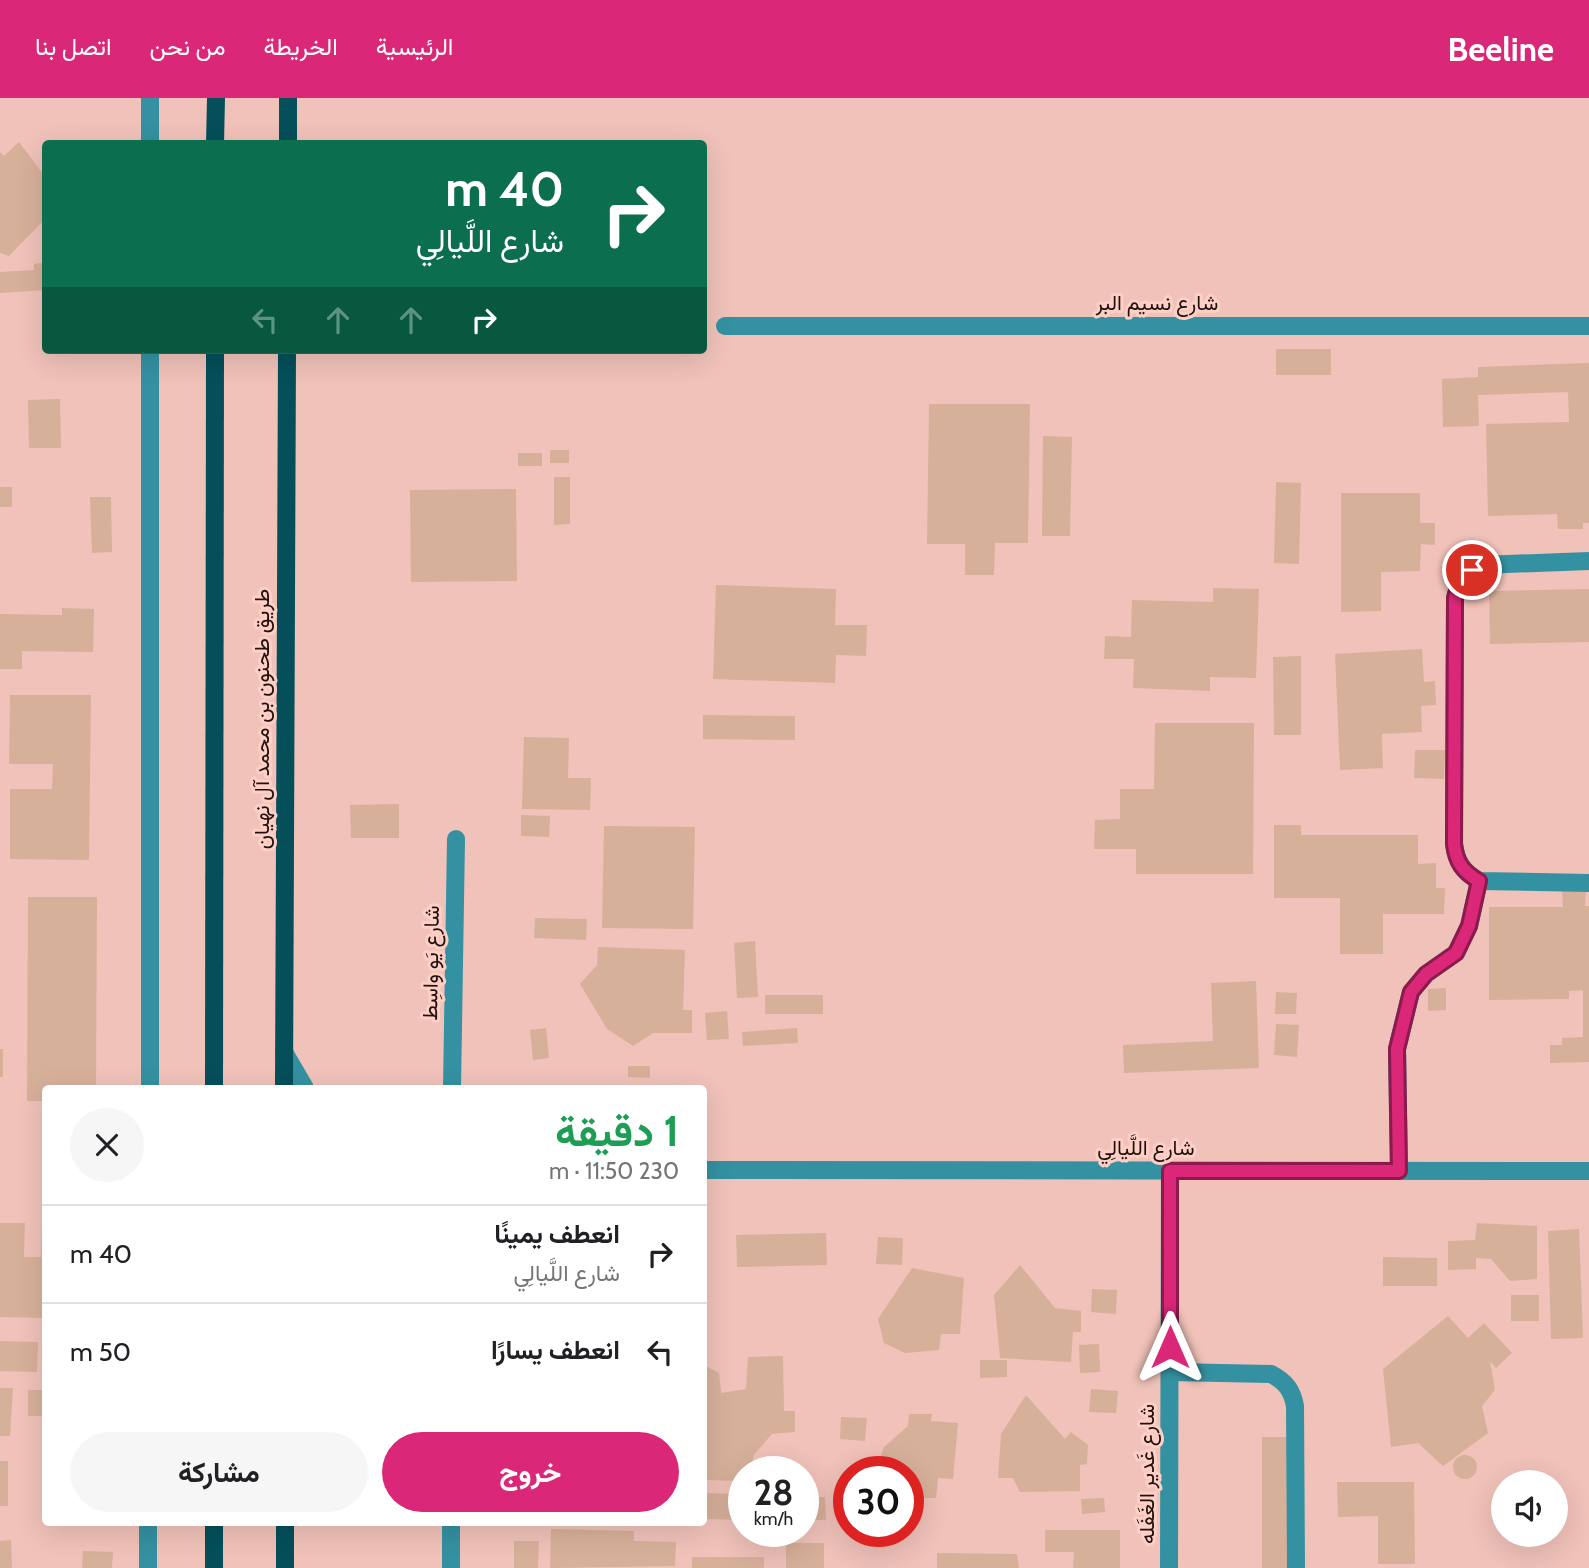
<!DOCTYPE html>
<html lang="ar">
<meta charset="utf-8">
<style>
:root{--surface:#fff;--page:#f6f6f6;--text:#202124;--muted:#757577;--line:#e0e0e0;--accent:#db2777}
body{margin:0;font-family:Cabin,Vazirmatn,sans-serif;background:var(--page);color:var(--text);direction:rtl;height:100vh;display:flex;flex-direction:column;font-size:26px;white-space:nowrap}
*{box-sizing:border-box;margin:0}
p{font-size:23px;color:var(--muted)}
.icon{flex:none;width:38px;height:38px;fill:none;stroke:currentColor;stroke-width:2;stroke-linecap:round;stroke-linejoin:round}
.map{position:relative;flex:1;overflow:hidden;direction:ltr}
.side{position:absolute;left:42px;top:987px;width:665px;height:441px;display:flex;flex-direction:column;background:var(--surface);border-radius:7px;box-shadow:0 7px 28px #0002;direction:rtl}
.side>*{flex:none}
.top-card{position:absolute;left:42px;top:42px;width:665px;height:214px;border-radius:7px;box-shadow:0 7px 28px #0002;direction:rtl;background:#0b6e4f;color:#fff;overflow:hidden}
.fabs{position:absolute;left:1491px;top:1372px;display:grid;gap:14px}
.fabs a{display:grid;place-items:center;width:77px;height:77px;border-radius:50%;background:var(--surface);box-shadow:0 7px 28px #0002;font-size:35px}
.speed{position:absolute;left:728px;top:1358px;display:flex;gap:14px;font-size:35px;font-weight:700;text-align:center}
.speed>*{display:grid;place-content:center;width:91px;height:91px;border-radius:50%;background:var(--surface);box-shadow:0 7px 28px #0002;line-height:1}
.speed small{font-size:18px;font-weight:400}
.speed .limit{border:10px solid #d22;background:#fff;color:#111}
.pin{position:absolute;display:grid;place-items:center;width:60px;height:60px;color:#fff;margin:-30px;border:4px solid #fff;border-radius:50%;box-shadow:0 2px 7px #0007}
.me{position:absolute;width:77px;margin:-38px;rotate:0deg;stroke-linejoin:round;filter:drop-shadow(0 0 5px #0008)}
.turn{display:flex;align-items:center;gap:24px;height:147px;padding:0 28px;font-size:32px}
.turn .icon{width:91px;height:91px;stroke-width:2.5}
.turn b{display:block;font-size:49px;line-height:60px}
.lanes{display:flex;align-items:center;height:66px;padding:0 28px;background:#0003;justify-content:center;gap:35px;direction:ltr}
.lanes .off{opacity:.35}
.round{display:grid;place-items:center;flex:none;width:74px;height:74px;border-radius:37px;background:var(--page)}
.summary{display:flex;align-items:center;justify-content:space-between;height:119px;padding:0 28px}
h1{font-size:42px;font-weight:700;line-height:52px;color:#1e9e55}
.primary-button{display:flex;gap:14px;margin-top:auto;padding:14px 28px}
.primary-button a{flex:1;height:80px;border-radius:42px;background:var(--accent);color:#fff;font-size:28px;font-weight:700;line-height:80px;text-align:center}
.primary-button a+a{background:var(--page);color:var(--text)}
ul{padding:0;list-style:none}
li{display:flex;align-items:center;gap:21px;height:98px;padding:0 28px;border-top:2px solid var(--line)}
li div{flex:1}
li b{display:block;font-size:26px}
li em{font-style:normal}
header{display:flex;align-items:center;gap:42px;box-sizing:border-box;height:98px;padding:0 35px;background:var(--accent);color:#fff}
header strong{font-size:33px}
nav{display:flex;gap:38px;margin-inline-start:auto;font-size:24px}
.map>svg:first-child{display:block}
.building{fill:#d7b09a}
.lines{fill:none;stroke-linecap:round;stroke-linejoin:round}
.minor{stroke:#3491a1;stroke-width:18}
.primary{stroke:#044f5a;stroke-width:18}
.route-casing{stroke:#8e194d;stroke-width:18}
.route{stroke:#db2777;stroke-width:12}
.labels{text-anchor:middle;stroke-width:6;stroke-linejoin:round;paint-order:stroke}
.street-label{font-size:21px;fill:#21110e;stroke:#fecfc5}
</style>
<header>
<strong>Beeline</strong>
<nav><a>الرئيسية</a><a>الخريطة</a><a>من نحن</a><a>اتصل بنا</a></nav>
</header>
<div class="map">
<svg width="1589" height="1470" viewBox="0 0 1589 1470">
<rect width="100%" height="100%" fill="#f0c2b9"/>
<!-- building -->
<g class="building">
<polygon points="19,44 46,80 46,120 9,158 0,155 0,54 4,58"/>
<polygon points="46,164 46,192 0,195 0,174 34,172 34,166"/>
<rect x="1276" y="251" width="55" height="26"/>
<polygon points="1589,265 1589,425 1583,425 1583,431 1558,431 1557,416 1488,418 1486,326 1569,324 1568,294 1478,297 1479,328 1443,329 1442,281 1478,279 1478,269"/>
<polygon points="60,301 61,350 29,350 28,302"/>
<polygon points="929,306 1030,306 1028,445 995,445 994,477 965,477 965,446 927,446"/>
<polygon points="1043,338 1072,339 1070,438 1042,438"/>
<rect x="550" y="352" width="19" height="13"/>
<rect x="518" y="355" width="24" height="13"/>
<polygon points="554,379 570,379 570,426 554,427"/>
<polygon points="1276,384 1301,385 1299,466 1274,465"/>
<rect x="0" y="389" width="12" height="20"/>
<polygon points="516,391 517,483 411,484 410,392"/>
<polygon points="1341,395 1420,395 1420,425 1435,425 1435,447 1421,446 1420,473 1381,474 1381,513 1341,514"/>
<polygon points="90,399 111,399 112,454 92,455"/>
<polygon points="716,487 836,491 835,527 867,527 866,558 836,557 835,585 713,581"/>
<polygon points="1213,490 1259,491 1256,580 1210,579 1210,593 1133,590 1134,561 1104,561 1105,538 1131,539 1132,502 1213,504"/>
<polygon points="1589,491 1589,544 1490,546 1489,493"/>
<polygon points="62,510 94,511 93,554 22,553 22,571 0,571 0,516 62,517"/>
<polygon points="1422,551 1424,584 1435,583 1436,607 1421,608 1422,634 1382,636 1383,670 1340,672 1335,556"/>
<polygon points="1301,558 1301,637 1274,637 1273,559"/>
<polygon points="10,597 91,597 89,762 10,761 10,691 52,691 53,666 9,666"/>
<polygon points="703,617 795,618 795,642 703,641"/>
<polygon points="1155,625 1254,625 1253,776 1136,776 1136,751 1094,751 1095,722 1120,721 1120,691 1154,691"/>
<polygon points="524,639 569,640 568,680 591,680 590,712 522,711"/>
<polygon points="1415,652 1445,652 1444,681 1414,680"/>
<polygon points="399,706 399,740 351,740 350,707"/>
<polygon points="521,717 550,718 549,739 521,738"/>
<polygon points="1274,727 1301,727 1301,737 1418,737 1418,766 1436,765 1436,790 1445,790 1444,816 1383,816 1383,856 1340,856 1340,800 1274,800"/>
<polygon points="604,728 695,729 693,831 602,830"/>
<polygon points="1562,789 1586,789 1585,808 1589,808 1589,964 1550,965 1550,947 1562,947 1562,940 1583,939 1583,892 1569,893 1569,901 1489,902 1489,809 1563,809"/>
<polygon points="28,799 97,799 96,990 46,990 46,1003 27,1003"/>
<polygon points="535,820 587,821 586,842 534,840"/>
<polygon points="755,843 758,899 737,900 734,845"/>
<polygon points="598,849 685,852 683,912 692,912 692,935 653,935 633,948 607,931 580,886 597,867"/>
<polygon points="1256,883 1259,970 1124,975 1123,947 1213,943 1211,885"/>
<polygon points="1446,890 1446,912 1428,913 1428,891"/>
<polygon points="1276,894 1297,895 1296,916 1275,916"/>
<rect x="765" y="897" width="58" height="19"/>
<polygon points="727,913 729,941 707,942 705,915"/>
<polygon points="1276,926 1299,927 1297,959 1274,957"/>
<polygon points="546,930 549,960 533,962 530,932"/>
<polygon points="797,930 798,945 743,948 742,934"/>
<rect x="0" y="951" width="3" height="28"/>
<polygon points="628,968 650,968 650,980 628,979"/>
<polygon points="0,1125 25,1125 24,1159 41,1159 42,1128 46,1128 46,1220 0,1219"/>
<polygon points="1477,1125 1537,1128 1537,1181 1510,1183 1491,1161 1476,1160 1476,1171 1448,1172 1448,1143 1475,1142"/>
<polygon points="1579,1131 1583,1240 1551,1241 1548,1133"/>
<polygon points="826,1135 827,1167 737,1169 736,1137"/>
<polygon points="878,1139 903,1140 902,1167 876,1166"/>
<polygon points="1383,1159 1437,1160 1437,1188 1383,1188"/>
<polygon points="1020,1167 1055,1210 1081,1213 1081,1234 1073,1234 1071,1264 1000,1260 994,1197"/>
<polygon points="912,1170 964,1180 960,1236 941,1236 939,1252 905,1255 884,1245 878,1221"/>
<polygon points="1092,1191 1117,1192 1116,1216 1091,1214"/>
<rect x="1511" y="1197" width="28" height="26"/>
<polygon points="1448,1218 1468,1240 1484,1225 1512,1255 1496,1270 1490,1263 1495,1292 1482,1308 1488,1335 1443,1368 1418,1345 1391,1349 1383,1271"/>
<polygon points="0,1243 38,1244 37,1274 0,1273"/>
<polygon points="1099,1246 1100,1274 1080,1275 1079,1247"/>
<polygon points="783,1258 784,1313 795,1313 795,1334 772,1336 753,1358 752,1374 744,1374 744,1383 704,1382 704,1270 706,1268 719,1275 721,1295 746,1291 748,1259"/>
<polygon points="980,1262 1007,1262 1007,1279 980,1280"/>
<polygon points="0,1290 13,1290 10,1338 0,1338"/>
<polygon points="1091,1291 1118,1293 1116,1315 1089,1314"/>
<rect x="28" y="1292" width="18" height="26"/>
<polygon points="1026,1297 1065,1341 1071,1334 1088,1347 1087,1366 1080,1367 1080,1393 1020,1394 1013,1380 998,1380 1001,1336"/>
<polygon points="909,1316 932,1316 931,1323 958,1325 953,1381 938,1380 936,1400 908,1400 908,1374 875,1374 884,1349 908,1328"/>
<polygon points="841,1319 867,1320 865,1343 840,1341"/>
<rect x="1262" y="1339" width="27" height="131"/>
<circle cx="1465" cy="1369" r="12"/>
<rect x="42" y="1358" width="4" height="37"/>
<rect x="0" y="1363" width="8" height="45"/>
<polygon points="1337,1384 1414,1384 1415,1466 1378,1466 1378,1418 1338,1419"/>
<polygon points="704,1395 744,1396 744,1422 704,1421"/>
<polygon points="803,1399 825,1399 826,1422 803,1422"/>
<polygon points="1104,1400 1105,1414 1082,1416 1081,1401"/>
<polygon points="551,1431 634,1433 634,1443 676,1444 675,1468 550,1470"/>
<polygon points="1045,1432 1120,1432 1120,1470 1073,1470 1074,1454 1045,1454"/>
<polygon points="11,1442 12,1470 0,1470 0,1443"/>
<polygon points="514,1443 539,1443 538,1470 514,1470"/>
<rect x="786" y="1445" width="38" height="25"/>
<polygon points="83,1453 113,1454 112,1470 82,1470"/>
<polygon points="937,1455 1017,1456 1019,1470 937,1470"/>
<rect x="692" y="1459" width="72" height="11"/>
</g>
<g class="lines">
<!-- minor -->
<g class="minor">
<polyline points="150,46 150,0"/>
<polyline points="725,228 1589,228"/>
<path d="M1589,463L1482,467C1466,474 1459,484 1455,500L1454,745C1456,764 1463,774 1479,783L1589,785"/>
<polyline points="284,954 305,990"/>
<polyline points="150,990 150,252"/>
<polyline points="452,990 456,741"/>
<polyline points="704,1072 1589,1073"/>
<polyline points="1399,1073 1397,951 1411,894 1426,876 1456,855 1469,828 1479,783"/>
<path d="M1170,1274L1271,1276C1286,1284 1292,1292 1295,1308L1296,1470"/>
<polyline points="451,1424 451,1470"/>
<polyline points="148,1470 148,1424"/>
<polyline points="1169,1470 1170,1073"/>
</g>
<!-- primary -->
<g class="primary">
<polyline points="215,46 216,0"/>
<polyline points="288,46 288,0"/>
<polyline points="214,990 215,252"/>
<polyline points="284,990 287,252"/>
<polyline points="214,1424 214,1470"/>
<polyline points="285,1470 285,1424"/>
</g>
</g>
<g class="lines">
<defs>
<path id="route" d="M1170,1249V1073H1399L1397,951L1411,894L1426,876L1456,855L1469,828L1479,783C1463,774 1456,764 1454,746L1455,500L1458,489L1472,472"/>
</defs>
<!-- route casing -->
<use href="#route" class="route-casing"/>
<!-- route -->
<use href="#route" class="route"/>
</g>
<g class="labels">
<!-- street labels -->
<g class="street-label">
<text x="1157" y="212">شارع نسيم البر</text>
<text transform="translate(262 621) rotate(-90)" y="7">طريق طحنون بن محمد آل نهيان</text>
<text transform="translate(431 865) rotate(-89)" y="7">شارع يَو واسِط</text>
<text x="1146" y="1057">شارع اللَّيالِي</text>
<text transform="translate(1147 1376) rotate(-90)" y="7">شارع غَدير الغَفَله</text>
</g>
</g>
</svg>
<div class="fabs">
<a><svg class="icon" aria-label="sound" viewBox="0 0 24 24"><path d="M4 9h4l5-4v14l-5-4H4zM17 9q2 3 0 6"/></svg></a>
</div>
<div class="speed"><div>28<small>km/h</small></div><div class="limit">30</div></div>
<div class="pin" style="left:1472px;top:472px;background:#d93025"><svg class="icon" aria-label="arrive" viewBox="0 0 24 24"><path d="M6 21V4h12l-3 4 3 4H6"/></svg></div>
<svg class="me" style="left:1170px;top:1249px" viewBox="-20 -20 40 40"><path d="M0-17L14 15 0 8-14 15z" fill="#db2777" stroke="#fff" stroke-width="4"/></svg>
<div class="top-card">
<div class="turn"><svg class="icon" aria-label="right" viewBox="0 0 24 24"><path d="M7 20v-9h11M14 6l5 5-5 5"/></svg><div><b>40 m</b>شارع اللَّيالِي</div></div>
<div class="lanes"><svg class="icon off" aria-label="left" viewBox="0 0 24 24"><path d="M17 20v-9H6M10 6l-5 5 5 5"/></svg><svg class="icon off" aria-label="ahead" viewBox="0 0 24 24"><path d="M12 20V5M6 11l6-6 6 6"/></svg><svg class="icon off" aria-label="ahead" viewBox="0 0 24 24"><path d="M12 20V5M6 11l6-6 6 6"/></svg><svg class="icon" aria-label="right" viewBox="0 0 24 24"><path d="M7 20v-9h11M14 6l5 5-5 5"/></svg></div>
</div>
<section class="side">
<div class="summary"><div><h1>1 دقيقة</h1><p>230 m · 11:50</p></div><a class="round"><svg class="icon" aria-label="close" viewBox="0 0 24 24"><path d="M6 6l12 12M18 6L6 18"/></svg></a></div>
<ul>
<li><svg class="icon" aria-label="right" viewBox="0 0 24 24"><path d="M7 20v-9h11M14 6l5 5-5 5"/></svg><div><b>انعطف يمينًا</b><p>شارع اللَّيالِي</p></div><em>40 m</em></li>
<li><svg class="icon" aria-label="left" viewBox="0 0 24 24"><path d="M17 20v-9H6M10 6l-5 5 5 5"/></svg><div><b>انعطف يسارًا</b></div><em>50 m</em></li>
</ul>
<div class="primary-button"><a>خروج</a><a>مشاركة</a></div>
</section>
</div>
